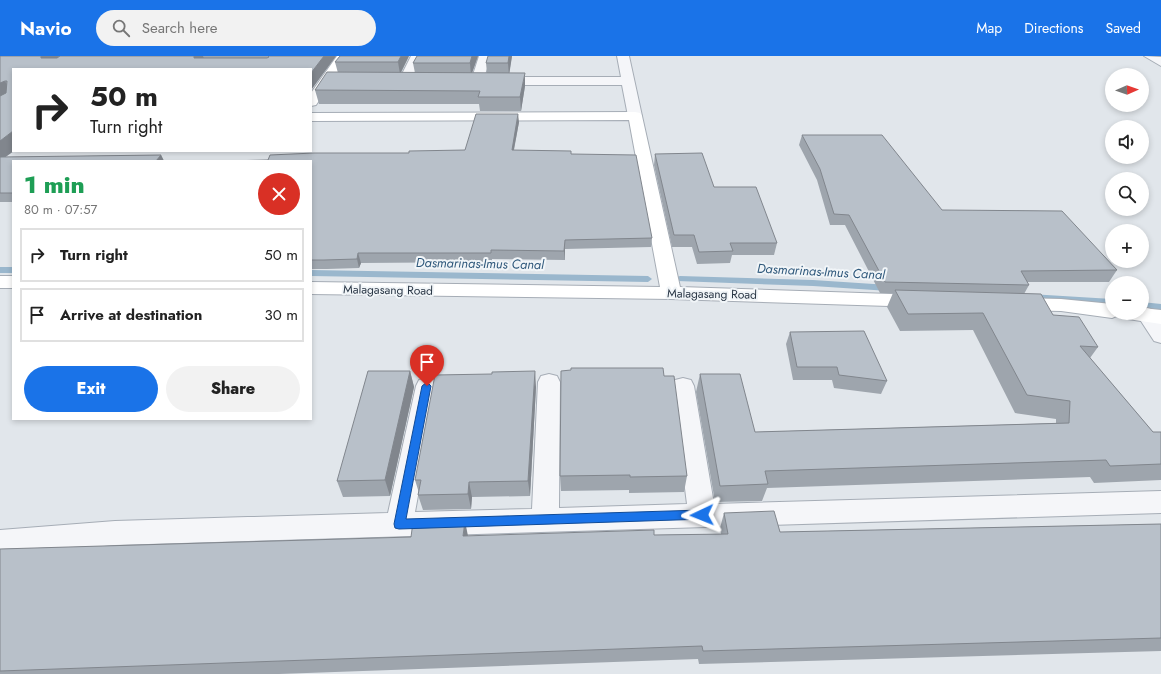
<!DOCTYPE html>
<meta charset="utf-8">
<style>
:root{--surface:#fff;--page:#f2f2f2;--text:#222;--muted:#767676;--line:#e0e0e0;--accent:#1a73e8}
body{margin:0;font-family:Jost,sans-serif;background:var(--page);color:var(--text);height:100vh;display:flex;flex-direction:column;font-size:15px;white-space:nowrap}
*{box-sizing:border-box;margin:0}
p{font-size:13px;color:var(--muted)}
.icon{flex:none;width:22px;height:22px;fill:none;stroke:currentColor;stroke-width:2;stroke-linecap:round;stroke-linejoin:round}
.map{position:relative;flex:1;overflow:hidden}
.drawer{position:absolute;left:12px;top:104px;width:300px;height:260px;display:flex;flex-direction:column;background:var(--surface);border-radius:0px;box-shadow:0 2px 6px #0003}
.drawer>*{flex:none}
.hud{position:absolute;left:12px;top:12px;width:300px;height:84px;border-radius:0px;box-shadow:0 2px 6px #0003;background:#fff;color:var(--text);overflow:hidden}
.needle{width:26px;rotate:88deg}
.controls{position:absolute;left:1105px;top:12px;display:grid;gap:8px}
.controls a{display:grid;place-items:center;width:44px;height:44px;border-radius:50%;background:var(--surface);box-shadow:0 2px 6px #0003;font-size:20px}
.pin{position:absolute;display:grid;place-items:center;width:34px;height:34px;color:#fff;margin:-41px -17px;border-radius:50% 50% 50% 0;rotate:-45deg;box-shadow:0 0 4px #0007}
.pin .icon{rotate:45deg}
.me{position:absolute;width:44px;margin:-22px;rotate:268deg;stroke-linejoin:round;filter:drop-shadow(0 0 3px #0008)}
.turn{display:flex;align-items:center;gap:14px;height:84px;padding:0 12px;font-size:18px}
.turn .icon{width:52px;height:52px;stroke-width:2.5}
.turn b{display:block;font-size:28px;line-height:34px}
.round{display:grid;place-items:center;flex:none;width:42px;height:42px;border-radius:21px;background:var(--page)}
.head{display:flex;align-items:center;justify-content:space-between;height:68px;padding:0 12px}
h1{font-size:24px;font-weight:800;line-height:30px;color:#1e9e55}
.action{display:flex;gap:8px;margin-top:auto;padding:8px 12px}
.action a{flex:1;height:46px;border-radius:24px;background:var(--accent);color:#fff;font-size:16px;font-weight:800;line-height:46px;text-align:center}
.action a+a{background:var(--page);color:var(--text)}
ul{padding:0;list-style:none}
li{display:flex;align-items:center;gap:12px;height:54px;margin:0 8px 6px;padding:0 4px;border:2px solid var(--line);border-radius:0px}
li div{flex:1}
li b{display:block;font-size:15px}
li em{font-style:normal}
header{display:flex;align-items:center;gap:24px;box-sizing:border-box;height:56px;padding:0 20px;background:var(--accent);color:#fff}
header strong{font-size:19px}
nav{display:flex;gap:22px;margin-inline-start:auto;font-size:14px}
.search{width:280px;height:36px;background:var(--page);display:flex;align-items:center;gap:10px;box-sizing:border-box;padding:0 14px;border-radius:22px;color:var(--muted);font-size:15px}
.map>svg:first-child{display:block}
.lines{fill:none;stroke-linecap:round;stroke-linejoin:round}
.stream{fill:#9ab7cd;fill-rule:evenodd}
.street-casing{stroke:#a6adb6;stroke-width:2}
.secondary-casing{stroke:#a6adb6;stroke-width:2}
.street{fill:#f5f6f9;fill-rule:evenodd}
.secondary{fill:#fff;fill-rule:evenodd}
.wall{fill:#9ea5ad}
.shaded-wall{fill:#81868d}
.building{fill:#b8c0c9;stroke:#81868d}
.route{fill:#1a73e8;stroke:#114b97}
.labels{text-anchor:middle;stroke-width:4;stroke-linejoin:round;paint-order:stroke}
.street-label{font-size:12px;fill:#283544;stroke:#f1f5f8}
.water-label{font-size:13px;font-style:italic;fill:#2f587b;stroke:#f1f5f8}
</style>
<header>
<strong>Navio</strong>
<div class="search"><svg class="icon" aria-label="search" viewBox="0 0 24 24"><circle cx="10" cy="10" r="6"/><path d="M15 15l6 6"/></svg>Search here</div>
<nav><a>Map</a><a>Directions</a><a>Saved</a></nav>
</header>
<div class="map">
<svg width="1161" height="618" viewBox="0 0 1161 618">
<rect width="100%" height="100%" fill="#e1e6eb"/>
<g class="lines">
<!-- stream -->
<g class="stream">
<rect x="0" y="211" width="13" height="6"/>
<polygon points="311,214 648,220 652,223 648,226 311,220"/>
<polygon points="680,220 813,224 889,229 893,232 889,235 813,230 677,225 676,223 677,221"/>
<polygon points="1030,238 1112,243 1112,249 1027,243 1026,241 1027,239"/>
<polygon points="1142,246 1161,248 1161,254 1142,252"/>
</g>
<defs>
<g id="street">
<polygon points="411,0 423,0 409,27 401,27 399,24"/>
<polygon points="479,0 491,0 483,25 477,29 471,25"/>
<polygon points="617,0 629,0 642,60 640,63 630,63 628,60 622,29 496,29 490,25 496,21 621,21"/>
<polygon points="1144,0 1161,1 1161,10"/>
<polygon points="1147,252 1154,254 1161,264 1161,287 1154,285 1137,259 1138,257 1142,257 1142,254"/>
<polygon points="549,318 557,320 560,326 559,452 687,448 672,330 675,324 683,322 691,324 694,330 714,448 1161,435 1161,457 115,489 0,500 0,474 115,465 388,457 416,330 419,324 427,322 435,324 438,330 415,456 532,453 538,326 541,320"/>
</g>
<g id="secondary">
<polygon points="337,0 349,0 316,49 311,50 311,37"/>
<polygon points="635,56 640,57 642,60 680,231 921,239 928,241 931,245 928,249 921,251 671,243 311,238 311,226 660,231 629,64 311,65 311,57"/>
<rect x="0" y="220" width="13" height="12"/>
<polygon points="1018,242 1061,243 1112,248 1112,257 1142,257 1142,252 1161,254 1161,268 1121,262 1119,259 1112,262 1061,255 1018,254 1011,253 1008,248 1011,243"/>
</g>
</defs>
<!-- street casing -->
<use href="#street" class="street-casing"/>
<!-- secondary casing -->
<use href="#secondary" class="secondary-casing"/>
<!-- street -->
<use href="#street" class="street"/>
<!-- secondary -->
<use href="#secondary" class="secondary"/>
</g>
<!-- wall -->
<g class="wall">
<polygon points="0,0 336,0 311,34 311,13 13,13 5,101 161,99 164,105 13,105 13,146 0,146"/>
<polygon points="409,0 401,17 415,17 413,7 417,0 478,0 472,17 487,17 486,7 512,0 509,17 525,30 521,55 480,55 479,48 319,48 315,34 338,17 335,6"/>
<polygon points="519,66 514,94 571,98 652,182 651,191 565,193 565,204 492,203 492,206 361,207 359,212 327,213 311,213 311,105 268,104 465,94"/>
<polygon points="802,79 942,154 1117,214 1109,226 1027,226 1029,229 1024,238 1098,291 1090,302 1153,376 1161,376 1161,424 1094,427 1090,421 767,432 762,445 715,446 696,336 700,318 755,376 1056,367 1056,363 1015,357 973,274 900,275 887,251 893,237 880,237 845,169 830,169 817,124 799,89"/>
<polygon points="655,98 714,131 777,187 774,199 732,199 730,207 697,208 692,191 672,191 654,109"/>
<polygon points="790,276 887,325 881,338 834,332 832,324 793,324 786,288"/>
<polygon points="410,315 414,331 390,440 343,441 337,425"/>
<polygon points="664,320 687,420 684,436 629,437 629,434 561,435 560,420"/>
<polygon points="536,331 530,440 472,441 471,453 423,454 418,439 419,437 415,424"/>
<polygon points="724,457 780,476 1161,468 1161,595 699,608 698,603 279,618 0,618 0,493 468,480 654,479 721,478 720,472"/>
</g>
<!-- shaded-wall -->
<g class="shaded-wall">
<polygon points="41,0 63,0 48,12 41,2"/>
<polygon points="194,0 203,0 206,8 194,2"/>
<polygon points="324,0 336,0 311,34 311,17"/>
<polygon points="401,0 409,0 400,18 398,6"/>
<polygon points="472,0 478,0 471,20 470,7"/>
<polygon points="509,0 512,0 509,20 508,7"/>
<polygon points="525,17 525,30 521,55 520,41"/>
<polygon points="5,25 12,38 0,44 0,27"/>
<polygon points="518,58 519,66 512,103 512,94"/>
<polygon points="13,75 14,95 0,105 0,85"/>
<polygon points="161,99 164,105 156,105"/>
<polygon points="565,184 565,204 564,195"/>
<polygon points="358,197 361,207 359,212 357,203"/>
<polygon points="410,315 414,331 390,440 385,424"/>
<polygon points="535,315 536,331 530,440 528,425"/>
<polygon points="469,426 472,441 471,453 468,438"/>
<polygon points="465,465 468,480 463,480"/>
</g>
<!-- building -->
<g class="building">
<polygon points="0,0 41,0 41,2 57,2 60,0 194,0 194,2 267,2 269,1 268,0 324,0 311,17 311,13 13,13 13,75 0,85 0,40 6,37 7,25 5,25 0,27"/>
<polygon points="340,0 401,0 398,6 335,6"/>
<polygon points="417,0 472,0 470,7 413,7"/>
<polygon points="488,0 509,0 508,7 486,7"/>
<polygon points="327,16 525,17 520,41 478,41 480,35 315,34"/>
<polygon points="476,58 518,58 512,94 571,95 571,98 636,99 652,182 565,184 564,195 491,194 491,197 358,197 357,203 324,204 311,204 311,105 226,105 268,104 270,99 314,97 409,97 409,95 465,94"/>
<polygon points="802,79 882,79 942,154 1062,155 1117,214 1021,215 1029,229 885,226 849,159 834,158 820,113"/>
<polygon points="702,97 714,131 756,131 777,187 730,187 733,195 699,196 694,179 674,179 655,98"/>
<polygon points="161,99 156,105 13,105 13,137 0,137 0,101"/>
<polygon points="895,234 1041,238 1053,259 1079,261 1098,291 1080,290 1153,376 1161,376 1161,408 1110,410 1106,404 765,415 768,428 720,430 700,318 740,318 755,376 1069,367 1070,345 1027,339 983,257 908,258"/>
<polygon points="864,275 887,325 839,319 837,311 797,311 790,276"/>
<polygon points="571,312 663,312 664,320 674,320 687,420 630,421 630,419 560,420 561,315 571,314"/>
<polygon points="368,315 410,315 385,424 337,425"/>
<polygon points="535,315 528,425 469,426 468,438 418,439 421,424 415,424 435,319 492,318 492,316"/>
<polygon points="774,455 780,476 1161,468 1161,582 703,595 702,590 0,615 0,493 411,481 413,466 465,465 463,480 654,474 654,479 728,478 724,457"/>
</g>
<!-- route -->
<polygon class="route" points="427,326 431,330 406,463 702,454 706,456 708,459 706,463 399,473 395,472 394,468 422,330"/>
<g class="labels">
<!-- street labels -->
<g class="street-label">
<text transform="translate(388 234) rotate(1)" y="4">Malagasang Road</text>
<text transform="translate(712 238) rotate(1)" y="4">Malagasang Road</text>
</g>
<!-- water labels -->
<g class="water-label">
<text transform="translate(480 207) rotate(1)" y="5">Dasmarinas-Imus Canal</text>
<text transform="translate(821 215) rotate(3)" y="5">Dasmarinas-Imus Canal</text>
</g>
</g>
</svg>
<div class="controls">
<a><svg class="needle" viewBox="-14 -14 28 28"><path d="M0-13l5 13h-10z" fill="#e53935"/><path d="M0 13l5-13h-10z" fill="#767676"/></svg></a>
<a><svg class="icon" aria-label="sound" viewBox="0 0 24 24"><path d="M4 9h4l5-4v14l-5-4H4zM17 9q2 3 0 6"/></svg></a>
<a><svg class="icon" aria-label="search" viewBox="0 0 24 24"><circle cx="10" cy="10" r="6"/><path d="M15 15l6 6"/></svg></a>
<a>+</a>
<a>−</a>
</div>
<div class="pin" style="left:427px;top:330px;background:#d93025"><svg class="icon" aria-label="arrive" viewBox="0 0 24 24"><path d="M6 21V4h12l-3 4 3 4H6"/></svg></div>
<svg class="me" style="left:702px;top:459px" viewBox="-20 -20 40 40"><path d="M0-17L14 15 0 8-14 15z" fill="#1a73e8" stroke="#fff" stroke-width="4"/></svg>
<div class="hud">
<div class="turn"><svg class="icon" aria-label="right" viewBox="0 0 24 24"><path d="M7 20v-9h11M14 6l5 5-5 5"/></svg><div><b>50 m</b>Turn right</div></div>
</div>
<section class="drawer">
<div class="head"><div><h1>1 min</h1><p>80 m · 07:57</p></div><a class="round" style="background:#d93025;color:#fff"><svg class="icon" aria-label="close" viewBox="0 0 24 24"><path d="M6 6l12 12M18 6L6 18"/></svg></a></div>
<ul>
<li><svg class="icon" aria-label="right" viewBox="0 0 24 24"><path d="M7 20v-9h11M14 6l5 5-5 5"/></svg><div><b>Turn right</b></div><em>50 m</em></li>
<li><svg class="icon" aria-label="arrive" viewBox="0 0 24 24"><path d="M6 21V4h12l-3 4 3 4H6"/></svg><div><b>Arrive at destination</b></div><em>30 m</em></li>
</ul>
<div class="action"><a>Exit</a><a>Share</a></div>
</section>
</div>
